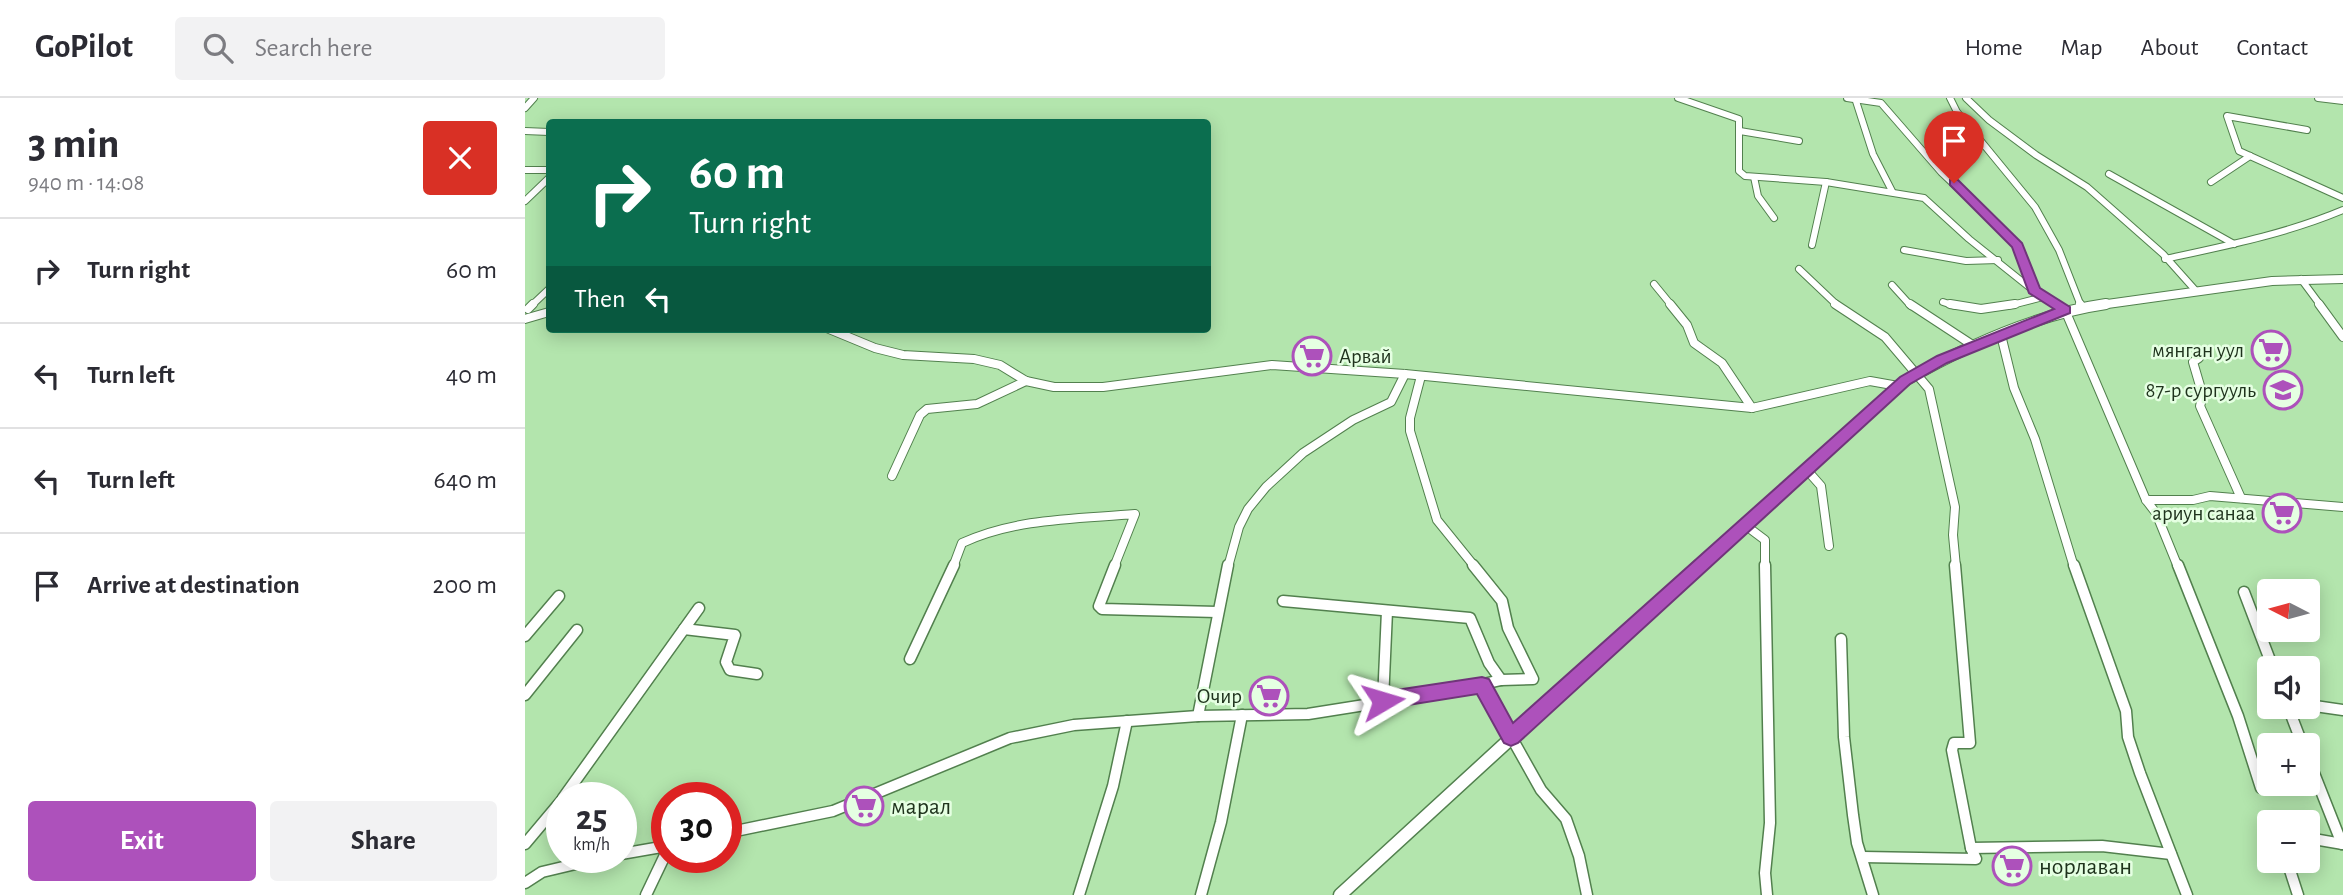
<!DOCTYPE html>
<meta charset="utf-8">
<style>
:root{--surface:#fff;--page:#f2f2f3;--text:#2b2b33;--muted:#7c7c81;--line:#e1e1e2;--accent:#ad51bb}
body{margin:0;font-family:"Alegreya Sans",sans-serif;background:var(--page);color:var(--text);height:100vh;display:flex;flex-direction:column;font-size:26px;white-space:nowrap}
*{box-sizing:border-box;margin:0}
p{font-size:23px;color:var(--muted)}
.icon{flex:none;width:38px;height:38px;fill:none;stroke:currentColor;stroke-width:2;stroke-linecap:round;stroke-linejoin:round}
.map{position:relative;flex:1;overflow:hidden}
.drawer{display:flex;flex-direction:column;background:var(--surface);width:525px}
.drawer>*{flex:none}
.hud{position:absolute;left:21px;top:21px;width:665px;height:214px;border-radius:7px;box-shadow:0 4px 18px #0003;background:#0b6e4f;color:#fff;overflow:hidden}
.needle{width:46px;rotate:276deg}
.fabs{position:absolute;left:1732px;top:481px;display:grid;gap:14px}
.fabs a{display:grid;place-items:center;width:63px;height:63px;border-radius:7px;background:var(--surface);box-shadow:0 4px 18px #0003;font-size:35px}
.speed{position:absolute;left:21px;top:684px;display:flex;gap:14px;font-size:35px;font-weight:700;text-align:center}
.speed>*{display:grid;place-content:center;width:91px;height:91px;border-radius:50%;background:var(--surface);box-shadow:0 4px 18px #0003;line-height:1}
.speed small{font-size:18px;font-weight:400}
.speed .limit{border:10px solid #d22;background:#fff;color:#111}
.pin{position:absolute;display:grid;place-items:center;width:60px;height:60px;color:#fff;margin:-72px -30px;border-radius:50% 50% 50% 0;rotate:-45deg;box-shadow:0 0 7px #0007}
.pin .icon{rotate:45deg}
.me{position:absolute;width:77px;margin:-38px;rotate:83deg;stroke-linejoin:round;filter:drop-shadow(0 0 5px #0008)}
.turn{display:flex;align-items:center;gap:24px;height:147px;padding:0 28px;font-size:32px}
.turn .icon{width:91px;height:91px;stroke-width:2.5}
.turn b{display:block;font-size:49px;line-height:60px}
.then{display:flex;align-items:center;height:66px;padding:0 28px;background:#0003;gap:14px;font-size:26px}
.round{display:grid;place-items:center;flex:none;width:74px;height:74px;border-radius:7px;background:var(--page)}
.overview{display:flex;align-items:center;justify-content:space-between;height:119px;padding:0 28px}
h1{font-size:42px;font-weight:700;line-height:52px}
.button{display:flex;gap:14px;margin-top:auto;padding:14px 28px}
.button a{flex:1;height:80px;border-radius:7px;background:var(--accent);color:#fff;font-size:28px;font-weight:700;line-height:80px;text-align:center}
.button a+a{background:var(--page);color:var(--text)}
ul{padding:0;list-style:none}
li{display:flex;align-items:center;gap:21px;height:105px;padding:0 28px;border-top:2px solid var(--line)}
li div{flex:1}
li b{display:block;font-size:26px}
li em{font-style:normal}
header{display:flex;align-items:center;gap:42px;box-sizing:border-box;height:98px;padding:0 35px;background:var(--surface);border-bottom:2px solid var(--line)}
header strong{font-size:33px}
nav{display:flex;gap:38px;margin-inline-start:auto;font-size:24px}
.search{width:490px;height:63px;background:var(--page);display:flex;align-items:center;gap:18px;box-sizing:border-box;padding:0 24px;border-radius:7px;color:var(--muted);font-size:26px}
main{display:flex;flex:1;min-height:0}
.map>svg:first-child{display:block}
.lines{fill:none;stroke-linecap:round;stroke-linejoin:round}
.minor-far2-casing{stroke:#52804e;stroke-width:8}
.minor-far1-casing{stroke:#52804e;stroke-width:10}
.minor-casing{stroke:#52804e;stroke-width:13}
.tertiary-far2-casing{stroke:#52804e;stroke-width:10}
.tertiary-far1-casing{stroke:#52804e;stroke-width:12}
.tertiary-casing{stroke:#52804e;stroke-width:15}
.minor-far2{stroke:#fff;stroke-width:6}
.minor-far1{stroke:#fff;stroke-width:8}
.minor{stroke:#fff;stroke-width:10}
.tertiary-far2{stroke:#fff;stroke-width:8}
.tertiary-far1{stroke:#fff;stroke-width:10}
.tertiary{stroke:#fff;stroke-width:12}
.route{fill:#ad51bb;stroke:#70357a;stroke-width:2}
.labels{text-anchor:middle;stroke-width:5;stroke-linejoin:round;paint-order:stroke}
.poi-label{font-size:21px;fill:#1e321c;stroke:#e5ffe2;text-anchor:end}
.near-poi-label{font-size:24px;fill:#1e321c;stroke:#e5ffe2;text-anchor:start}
</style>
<header>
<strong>GoPilot</strong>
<div class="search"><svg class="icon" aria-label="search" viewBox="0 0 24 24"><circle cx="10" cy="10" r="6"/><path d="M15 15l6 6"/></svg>Search here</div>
<nav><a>Home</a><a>Map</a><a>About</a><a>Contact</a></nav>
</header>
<main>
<section class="drawer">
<div class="overview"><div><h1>3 min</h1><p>940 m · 14:08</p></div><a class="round" style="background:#d93025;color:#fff"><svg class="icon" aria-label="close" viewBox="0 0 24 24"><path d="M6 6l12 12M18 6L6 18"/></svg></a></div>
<ul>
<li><svg class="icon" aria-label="right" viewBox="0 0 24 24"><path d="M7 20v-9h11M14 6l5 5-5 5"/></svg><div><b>Turn right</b></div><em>60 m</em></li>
<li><svg class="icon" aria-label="left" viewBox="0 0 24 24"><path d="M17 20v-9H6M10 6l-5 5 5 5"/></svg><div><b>Turn left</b></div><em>40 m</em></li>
<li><svg class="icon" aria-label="left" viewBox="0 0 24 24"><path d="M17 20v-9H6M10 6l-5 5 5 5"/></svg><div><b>Turn left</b></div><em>640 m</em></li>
<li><svg class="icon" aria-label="arrive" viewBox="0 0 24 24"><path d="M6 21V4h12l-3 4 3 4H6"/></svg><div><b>Arrive at destination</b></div><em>200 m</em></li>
</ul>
<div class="button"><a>Exit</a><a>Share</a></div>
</section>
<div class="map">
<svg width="1818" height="797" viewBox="0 0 1818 797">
<rect width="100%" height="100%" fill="#b3e5ad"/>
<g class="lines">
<defs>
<g id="minor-far2">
<polyline points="1153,0 1214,21 1214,73 1220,78 1301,84 1399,100 1444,141 1509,193 1534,208"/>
<polyline points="1322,0 1356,5 1416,74 1493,147 1509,193"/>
<polyline points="1330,0 1348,56 1367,93"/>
<polyline points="1425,0 1432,14 1510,109 1534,152 1556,208"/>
<polyline points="1441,0 1464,22 1511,57 1562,89 1638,156 1671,193"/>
<polyline points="1793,0 1818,3"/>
<polyline points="0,10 9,0"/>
<polyline points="1782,32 1702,18 1714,53 1818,100"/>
<polyline points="0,33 24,34"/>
<polyline points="1215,33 1274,43"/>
<polyline points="0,72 24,72"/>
<polyline points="1584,76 1709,146"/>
<polyline points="1229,79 1233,98 1249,120"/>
<polyline points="1686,84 1725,58"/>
<polyline points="0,103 24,80"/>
<polyline points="1287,147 1301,84"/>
<polyline points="1379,152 1441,163 1473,162"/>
<path d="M1640,161C1700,148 1761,136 1818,112"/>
<polyline points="1274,171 1313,208"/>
<polyline points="1776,181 1796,208"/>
<polyline points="1129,186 1147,208"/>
<polyline points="1367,187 1386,208"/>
<polyline points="1418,204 1430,208"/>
<polyline points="6,208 24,191"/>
<polyline points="1483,208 1518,199"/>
</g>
<g id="minor-far1">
<polyline points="1145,206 1162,227 1169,245 1197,265 1227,310"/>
<polyline points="1310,206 1360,239 1404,291 1430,409 1428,437 1431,469"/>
<polyline points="1385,206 1449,248"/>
<polyline points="1425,206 1456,211 1490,206"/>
<polyline points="1531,206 1540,212 1621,402 1631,415 1653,469"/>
<polyline points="1555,206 1557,209"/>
<polyline points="1794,206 1818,239"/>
<polyline points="3,211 8,206"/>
<polyline points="0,221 24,214"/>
<polyline points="304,231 350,250 378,257 449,261 475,267 501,283 529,289 578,289 747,267 880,276 1227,310 1345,283 1373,288"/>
<polyline points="1476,237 1489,290 1510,341 1549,469"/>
<polyline points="1674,260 1668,264 1678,298 1675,308 1716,400"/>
<polyline points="896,278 885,320 885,333 912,422 950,469"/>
<polyline points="1281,371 1296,388 1304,448"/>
<polyline points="367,378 395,317 402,311 452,306 501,283"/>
<polyline points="1621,402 1668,402 1685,398 1818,409"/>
<polyline points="1220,427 1240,442 1240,469"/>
<path d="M428,469L437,445C491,420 552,421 610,416L589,469"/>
<polyline points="703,469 714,429 723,411 741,389 778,355 828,322 866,304 880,276"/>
</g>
<g id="minor">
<polyline points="590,467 574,508 577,511 692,514"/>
<polyline points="1240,467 1245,725 1240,775 1242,797"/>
<polyline points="1430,467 1445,645 1429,645 1427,652 1446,750 1577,748 1646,756"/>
<polyline points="1549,467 1601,613 1603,639 1615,675 1662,797"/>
<polyline points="1653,467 1713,618 1736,690"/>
<polyline points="1719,494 1748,570"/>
<polyline points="758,503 945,520 964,565 976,582"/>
<polyline points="159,531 210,537 201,564 205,572 232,576"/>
<polyline points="0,538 34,498"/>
<polyline points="1316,541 1319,639 1328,717 1332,745 1348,797"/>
<polyline points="385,561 429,467"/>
<polyline points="957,587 1016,692 1041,721 1054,758 1062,797"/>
<polyline points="0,597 52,532"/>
<polyline points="858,603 862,513"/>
<polyline points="1783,607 1818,612"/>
<polyline points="1763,609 1778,648"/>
<polyline points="673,618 703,467"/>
<polyline points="1783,660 1817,746"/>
<polyline points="38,700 174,510"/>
<polyline points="201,735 308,713 485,640 549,627 673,618 783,616 928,593 976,582 1008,581 983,530 977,503 948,467"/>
<polyline points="1783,740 1818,746"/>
<polyline points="0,746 37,702"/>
<polyline points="96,756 142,748"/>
<polyline points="1338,759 1451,761 1446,750"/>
<polyline points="1762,763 1773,797"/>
<polyline points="0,785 17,774 76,760"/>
<polyline points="121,797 142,753"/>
<polyline points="554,797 588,688 602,623"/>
<polyline points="676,797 696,724 717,617"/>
</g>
<polyline id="tertiary-far2" points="1568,208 1747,183 1818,181"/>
<path id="tertiary-far1" d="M1173,469L1380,283C1441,248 1511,216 1581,206"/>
<polyline id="tertiary" points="815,797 1175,467"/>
</defs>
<!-- minor-far2 casing -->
<use href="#minor-far2" class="minor-far2-casing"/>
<!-- minor-far1 casing -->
<use href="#minor-far1" class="minor-far1-casing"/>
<!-- minor casing -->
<use href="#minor" class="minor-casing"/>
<!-- tertiary-far2 casing -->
<use href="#tertiary-far2" class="tertiary-far2-casing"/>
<!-- tertiary-far1 casing -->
<use href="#tertiary-far1" class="tertiary-far1-casing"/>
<!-- tertiary casing -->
<use href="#tertiary" class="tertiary-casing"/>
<!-- minor-far2 -->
<use href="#minor-far2" class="minor-far2"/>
<!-- minor-far1 -->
<use href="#minor-far1" class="minor-far1"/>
<!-- minor -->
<use href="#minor" class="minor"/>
<!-- tertiary-far2 -->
<use href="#tertiary-far2" class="tertiary-far2"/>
<!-- tertiary-far1 -->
<use href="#tertiary-far1" class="tertiary-far1"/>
<!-- tertiary -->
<use href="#tertiary" class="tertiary"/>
</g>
<!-- route -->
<polygon class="route" points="1425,82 1433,82 1497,145 1515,190 1545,209 1545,215 1422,265 1385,286 993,645 986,648 979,645 952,596 858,611 851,608 849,603 851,597 858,594 957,579 964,581 988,625 1375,279 1412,258 1529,211 1504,195 1487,149 1425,87"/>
<!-- icons -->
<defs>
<symbol id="supermarket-ring" viewBox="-11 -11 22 22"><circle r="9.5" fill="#e5ffe2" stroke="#ad51bb" stroke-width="1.5"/><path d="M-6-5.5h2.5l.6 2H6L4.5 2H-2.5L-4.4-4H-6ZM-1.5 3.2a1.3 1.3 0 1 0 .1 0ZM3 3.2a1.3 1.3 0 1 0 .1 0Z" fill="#ad51bb"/></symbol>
<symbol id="school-ring" viewBox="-11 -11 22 22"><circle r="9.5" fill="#e5ffe2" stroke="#ad51bb" stroke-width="1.5"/><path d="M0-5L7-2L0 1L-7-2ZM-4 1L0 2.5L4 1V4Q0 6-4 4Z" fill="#ad51bb"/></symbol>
</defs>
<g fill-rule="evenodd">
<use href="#supermarket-ring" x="1724" y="230" width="44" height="44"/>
<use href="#supermarket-ring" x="765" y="236" width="44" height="44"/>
<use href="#school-ring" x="1736" y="270" width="44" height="44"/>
<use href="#supermarket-ring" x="1735" y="393" width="44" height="44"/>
<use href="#supermarket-ring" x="722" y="576" width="44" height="44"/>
<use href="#supermarket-ring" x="317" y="686" width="44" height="44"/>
<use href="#supermarket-ring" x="1465" y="746" width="44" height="44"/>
</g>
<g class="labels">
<!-- poi labels -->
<g class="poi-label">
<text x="1719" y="259">мянган уул</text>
<text x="814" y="265" text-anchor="start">Арвай</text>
<text x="1731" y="299">87-р сургууль</text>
<text x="1730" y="422">ариун санаа</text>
<text x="717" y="605">Очир</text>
</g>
<!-- near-poi labels -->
<g class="near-poi-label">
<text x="366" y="716">марал</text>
<text x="1514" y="776">норлаван</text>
</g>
</g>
</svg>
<div class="fabs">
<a><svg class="needle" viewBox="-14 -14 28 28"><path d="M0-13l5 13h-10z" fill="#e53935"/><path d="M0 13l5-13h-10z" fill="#7c7c81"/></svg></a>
<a><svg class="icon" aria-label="sound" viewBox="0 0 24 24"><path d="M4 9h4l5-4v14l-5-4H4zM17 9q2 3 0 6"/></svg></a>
<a>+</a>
<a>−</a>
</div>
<div class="speed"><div>25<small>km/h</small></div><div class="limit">30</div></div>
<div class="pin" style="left:1429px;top:85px;background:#d93025"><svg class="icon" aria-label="arrive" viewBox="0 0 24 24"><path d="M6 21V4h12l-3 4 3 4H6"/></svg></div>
<svg class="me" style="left:858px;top:603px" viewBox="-20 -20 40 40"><path d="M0-17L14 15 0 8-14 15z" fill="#ad51bb" stroke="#fff" stroke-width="4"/></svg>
<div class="hud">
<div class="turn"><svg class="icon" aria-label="right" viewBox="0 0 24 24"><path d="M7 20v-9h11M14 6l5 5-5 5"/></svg><div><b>60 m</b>Turn right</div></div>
<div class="then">Then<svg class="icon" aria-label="left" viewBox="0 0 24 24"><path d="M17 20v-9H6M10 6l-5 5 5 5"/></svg></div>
</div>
</div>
</main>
